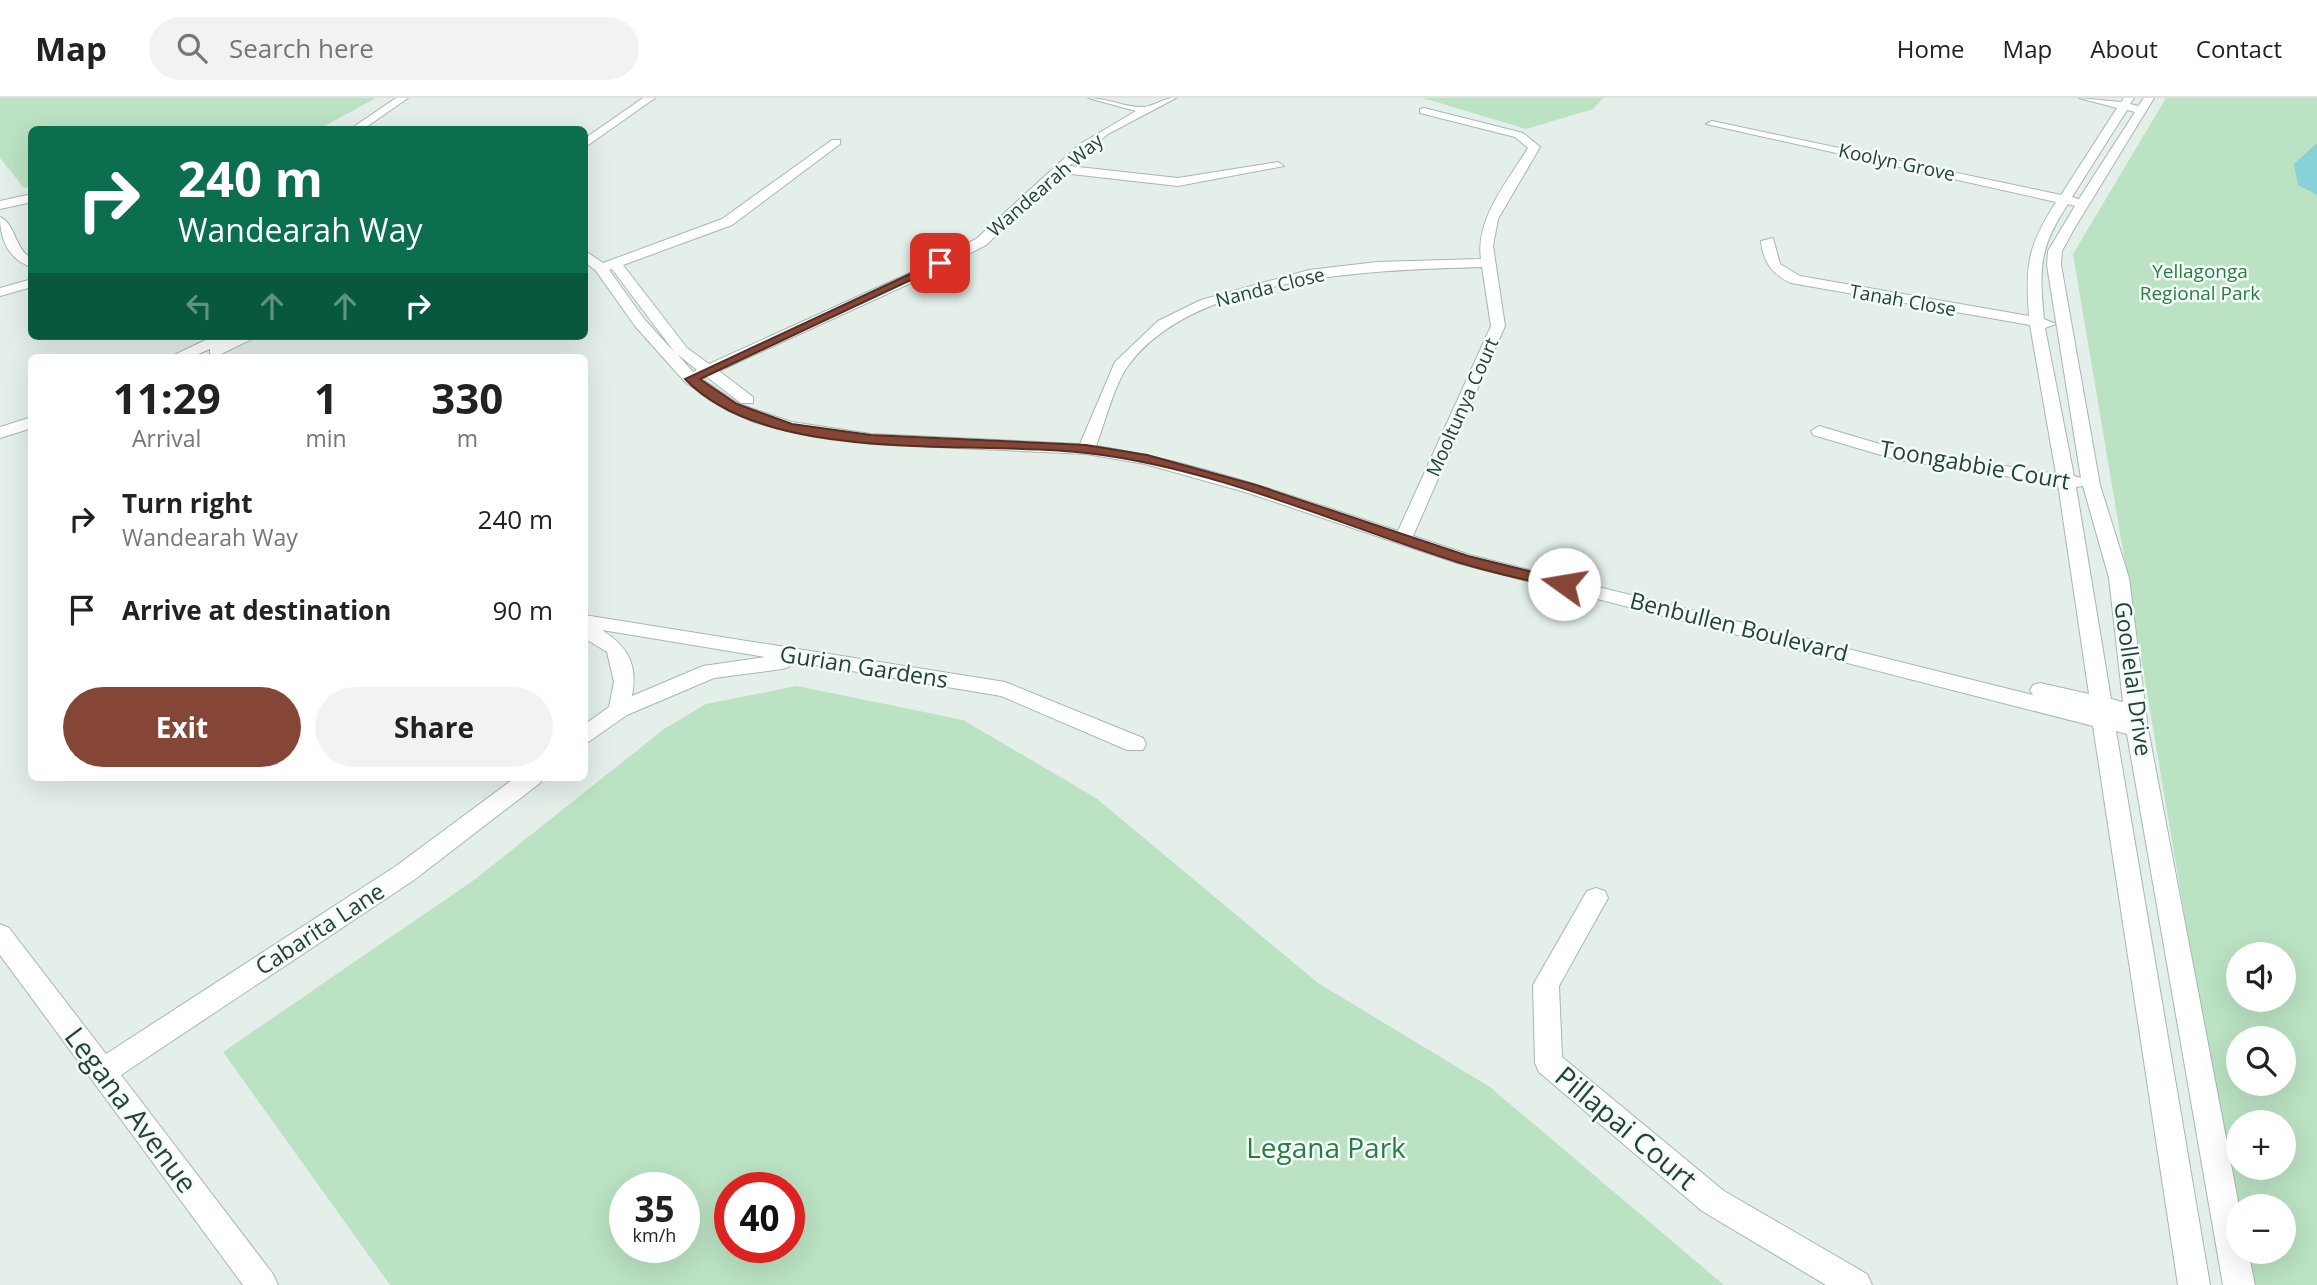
<!DOCTYPE html>
<meta charset="utf-8">
<style>
:root{--surface:#fff;--page:#f2f2f2;--text:#222;--muted:#767676;--line:#e0e0e0;--accent:#854638}
body{margin:0;font-family:"Open Sans",sans-serif;background:var(--page);color:var(--text);height:100vh;display:flex;flex-direction:column;font-size:26px;white-space:nowrap}
*{box-sizing:border-box;margin:0}
p{font-size:23px;color:var(--muted)}
.icon{flex:none;width:38px;height:38px;fill:none;stroke:currentColor;stroke-width:2;stroke-linecap:round;stroke-linejoin:round}
.map{position:relative;flex:1;overflow:hidden}
.panel{position:absolute;left:28px;top:256px;width:560px;height:427px;display:flex;flex-direction:column;background:var(--surface);border-radius:10px;box-shadow:0 7px 28px #0002}
.panel>*{flex:none}
.top-card{position:absolute;left:28px;top:28px;width:560px;height:214px;border-radius:10px;box-shadow:0 7px 28px #0002;background:#0b6e4f;color:#fff;overflow:hidden}
.buttons{position:absolute;left:2226px;top:844px;display:grid;gap:14px}
.buttons a{display:grid;place-items:center;width:70px;height:70px;border-radius:50%;background:var(--surface);box-shadow:0 7px 28px #0002;font-size:35px}
.speed{position:absolute;left:609px;top:1074px;display:flex;gap:14px;font-size:35px;font-weight:700;text-align:center}
.speed>*{display:grid;place-content:center;width:91px;height:91px;border-radius:50%;background:var(--surface);box-shadow:0 7px 28px #0002;line-height:1}
.speed small{font-size:18px;font-weight:400}
.speed .limit{border:10px solid #d22;background:#fff;color:#111}
.pin{position:absolute;display:grid;place-items:center;width:60px;height:60px;color:#fff;margin:-30px;border-radius:14px;box-shadow:0 4px 10px #0006}
.me{position:absolute;width:77px;margin:-38px;rotate:283deg;stroke-linejoin:round;filter:drop-shadow(0 0 5px #0008)}
.turn{display:flex;align-items:center;gap:24px;height:147px;padding:0 35px;font-size:32px}
.turn .icon{width:91px;height:91px;stroke-width:2.5}
.turn b{display:block;font-size:49px;line-height:60px}
.lanes{display:flex;align-items:center;height:66px;padding:0 35px;background:#0003;justify-content:center;gap:35px;direction:ltr}
.lanes .off{opacity:.35}
.eta{display:flex;justify-content:space-evenly;align-items:center;height:119px;text-align:center}
.eta b{font-size:42px;font-weight:700;line-height:49px}
.cta{display:flex;gap:14px;margin-top:auto;padding:14px 35px}
.cta a{flex:1;height:80px;border-radius:42px;background:var(--accent);color:#fff;font-size:28px;font-weight:700;line-height:80px;text-align:center}
.cta a+a{background:var(--page);color:var(--text)}
ul{padding:0;list-style:none}
li{display:flex;align-items:center;gap:21px;height:91px;padding:0 35px}
li div{flex:1}
li b{display:block;font-size:26px}
li em{font-style:normal}
header{display:flex;align-items:center;gap:42px;box-sizing:border-box;height:98px;padding:0 35px;background:var(--surface);border-bottom:2px solid var(--line)}
header strong{font-size:33px}
nav{display:flex;gap:38px;margin-inline-start:auto;font-size:24px}
.search{width:490px;height:63px;background:var(--page);display:flex;align-items:center;gap:18px;box-sizing:border-box;padding:0 24px;border-radius:38px;color:var(--muted);font-size:26px}
.map>svg:first-child{display:block}
.green{fill:#bbe2c3;fill-rule:evenodd}
.water{fill:#87d1d9}
.lines{fill:none;stroke-linecap:round;stroke-linejoin:round}
.minor-casing{stroke:#a6b8b0;stroke-width:2}
.minor{fill:#fff;fill-rule:evenodd}
.route{fill:#854638;stroke:#562e24;stroke-width:2}
.labels{text-anchor:middle;stroke-width:5;stroke-linejoin:round;paint-order:stroke}
.far-street-label{font-size:19px;fill:#214338;stroke:#f5fbf8}
.far-park-label{font-size:19px;fill:#277e43;stroke:#f5fbf8}
.street-label{font-size:23px;fill:#214338;stroke:#f5fbf8}
.near-street-label{font-size:28px;fill:#214338;stroke:#f5fbf8}
.near-park-label{font-size:28px;fill:#277e43;stroke:#f5fbf8}
</style>
<header>
<strong>Map</strong>
<div class="search"><svg class="icon" aria-label="search" viewBox="0 0 24 24"><circle cx="10" cy="10" r="6"/><path d="M15 15l6 6"/></svg>Search here</div>
<nav><a>Home</a><a>Map</a><a>About</a><a>Contact</a></nav>
</header>
<div class="map">
<svg width="2317" height="1187" viewBox="0 0 2317 1187">
<rect width="100%" height="100%" fill="#e4efe9"/>
<!-- green -->
<g class="green">
<polygon points="0,0 376,0 319,31 32,32 31,88 24,90 0,60"/>
<polygon points="1423,0 1603,0 1593,11 1526,31"/>
<path d="M2166,0H2317V1187H2247L2242,1153H2284V1108H2238V1134L2073,156ZM2238,856H2284V901H2238ZM2238,940H2284V985H2238ZM2238,1024H2284V1069H2238Z"/>
<path d="M797,588L963,622L1096,700L1318,885L1490,989L1724,1187H390L223,954L474,782L664,631L706,606ZM684,1090V1150H625V1090ZM730,1090H789V1150H730Z"/>
</g>
<!-- water -->
<polygon class="water" points="2317,45 2317,97 2298,87 2294,66"/>
<g class="lines">
<defs>
<g id="minor">
<polygon points="396,0 408,0 362,32 349,32"/>
<polygon points="643,0 655,0 584,50 584,41"/>
<path d="M1088,0C1106,0 1128,10 1144,9C1155,8 1162,0 1176,0L1108,36L1069,68L1178,80L1278,64L1284,68L1178,88L1062,75L986,147L924,179L719,273L753,299V305H741L707,279L702,281L739,306L792,324L871,336L1080,346L1115,264L1158,223L1201,202L1309,172L1377,164L1481,161C1475,121 1508,83 1528,50L1515,39L1420,15V11L1424,10L1523,35L1540,49L1498,121L1493,148L1505,228L1413,438L1470,457L2033,597L2030,592L2033,587L2040,585L2089,596L2058,386L1898,362L1813,337L1811,333L1819,328L1900,352L2056,376L2030,227L1791,185C1772,176 1763,164 1761,143L1773,140L1780,166L1800,178L2029,218C2025,166 2028,148 2056,104L1706,26L1712,23L2061,97L2117,10L2079,0L2121,4L2124,0H2134L2130,6L2138,8L2144,0H2154L2074,131L2062,153L2061,167L2100,387L2129,480L2148,631L2239,1108L2238,1153H2248L2255,1187H2223L2127,636L2116,633L2210,1187H2178L2093,628L1457,465L1245,394L1145,366L1086,356L871,346L792,334L754,324L727,312L685,284L635,228L596,173L584,163V152L603,165L722,121L832,42H840V46L732,127L623,167L687,250L709,266L914,173L976,141L1080,46L1136,13ZM2127,12L2135,14L2079,101L2072,99ZM2068,106L2075,108L2048,153L2047,167L2081,380L2074,378L2045,230L2056,226L2044,221C2039,169 2039,150 2068,106ZM1482,169L1491,228L1398,433C1298,400 1199,364 1096,348C1105,325 1114,287 1128,268C1194,176 1379,172 1482,169ZM612,171L676,256L645,222L609,172ZM677,256L697,272L693,274ZM2083,388L2109,480L2123,604L2111,601L2076,389Z"/>
<polygon points="32,96 32,104 0,111 0,103"/>
<path d="M0,119C16,126 15,153 32,160V169C9,162 0,142 0,119Z"/>
<polygon points="32,181 32,189 0,198 0,190"/>
<polygon points="214,238 234,238 233,241 258,238 215,259 210,257 210,251 191,259 170,259"/>
<polygon points="32,319 32,330 0,340 0,329"/>
<path d="M584,517L1005,584L1143,640L1146,646L1143,652H1127L1001,598L792,563L789,569L782,571L714,580L627,617L584,647V627L609,609L614,584L607,554L584,540ZM602,532L765,559L703,568L632,598C638,566 628,549 602,532Z"/>
<polygon points="516,679 543,679 540,685 414,782 121,977 273,1176 278,1187 243,1187 0,857 0,826 9,830 106,956 396,768"/>
<polygon points="1596,790 1605,793 1608,800 1559,888 1562,959 1724,1093 1867,1176 1872,1187 1826,1187 1702,1113 1539,974 1535,965 1533,887 1587,793"/>
</g>
</defs>
<!-- minor casing -->
<use href="#minor" class="minor-casing"/>
<!-- minor -->
<use href="#minor" class="minor"/>
</g>
<!-- route -->
<path class="route" d="M940,162L945,165L943,167L700,281L737,306L792,326L871,337L1086,347L1147,357L1256,387L1468,458L1569,483L1571,486L1564,491C1528,482 1492,475 1457,464C1335,425 1215,370 1087,355C975,341 769,369 685,281Z"/>
<g class="labels">
<!-- far-street labels -->
<g class="far-street-label">
<text transform="translate(1897 64) rotate(12)" y="7">Koolyn Grove</text>
<text transform="translate(1045 87) rotate(-41)" y="7">Wandearah Way</text>
<text transform="translate(1270 189) rotate(-14)" y="7">Nanda Close</text>
<text transform="translate(1903 202) rotate(10)" y="7">Tanah Close</text>
<text transform="translate(1462 309) rotate(-66)" y="7">Mooltunya Court</text>
</g>
<!-- far-park labels -->
<g class="far-park-label">
<text x="2200" y="180">Yellagonga<tspan x="2200" dy="22">Regional Park</tspan></text>
</g>
<!-- street labels -->
<g class="street-label">
<text transform="translate(1975 367) rotate(10)" y="8">Toongabbie Court</text>
<text transform="translate(1739 529) rotate(14)" y="8">Benbullen Boulevard</text>
<text transform="translate(864 569) rotate(9)" y="8">Gurian Gardens</text>
<text transform="translate(2133 581) rotate(82)" y="8">Goollelal Drive</text>
<text transform="translate(320 831) rotate(-33)" y="8">Cabarita Lane</text>
</g>
<!-- near-street labels -->
<g class="near-street-label">
<text transform="translate(131 1012) rotate(53)" y="10">Legana Avenue</text>
<text transform="translate(1626 1030) rotate(40)" y="10">Pillapai Court</text>
</g>
<!-- near-park labels -->
<g class="near-park-label">
<text x="1326" y="1060">Legana Park</text>
</g>
</g>
</svg>
<div class="buttons">
<a><svg class="icon" aria-label="sound" viewBox="0 0 24 24"><path d="M4 9h4l5-4v14l-5-4H4zM17 9q2 3 0 6"/></svg></a>
<a><svg class="icon" aria-label="search" viewBox="0 0 24 24"><circle cx="10" cy="10" r="6"/><path d="M15 15l6 6"/></svg></a>
<a>+</a>
<a>−</a>
</div>
<div class="speed"><div>35<small>km/h</small></div><div class="limit">40</div></div>
<div class="pin" style="left:940px;top:165px;background:#d93025"><svg class="icon" aria-label="arrive" viewBox="0 0 24 24"><path d="M6 21V4h12l-3 4 3 4H6"/></svg></div>
<svg class="me" style="left:1564px;top:486px" viewBox="-20 -20 40 40"><circle r="19" fill="#fff"/><path d="M0-13L10 11 0 6-10 11z" fill="#854638"/></svg>
<div class="top-card">
<div class="turn"><svg class="icon" aria-label="right" viewBox="0 0 24 24"><path d="M7 20v-9h11M14 6l5 5-5 5"/></svg><div><b>240 m</b>Wandearah Way</div></div>
<div class="lanes"><svg class="icon off" aria-label="left" viewBox="0 0 24 24"><path d="M17 20v-9H6M10 6l-5 5 5 5"/></svg><svg class="icon off" aria-label="ahead" viewBox="0 0 24 24"><path d="M12 20V5M6 11l6-6 6 6"/></svg><svg class="icon off" aria-label="ahead" viewBox="0 0 24 24"><path d="M12 20V5M6 11l6-6 6 6"/></svg><svg class="icon" aria-label="right" viewBox="0 0 24 24"><path d="M7 20v-9h11M14 6l5 5-5 5"/></svg></div>
</div>
<section class="panel">
<div class="eta">
<div><b>11:29</b><p>Arrival</p></div>
<div><b>1</b><p>min</p></div>
<div><b>330</b><p>m</p></div>
</div>
<ul>
<li><svg class="icon" aria-label="right" viewBox="0 0 24 24"><path d="M7 20v-9h11M14 6l5 5-5 5"/></svg><div><b>Turn right</b><p>Wandearah Way</p></div><em>240 m</em></li>
<li><svg class="icon" aria-label="arrive" viewBox="0 0 24 24"><path d="M6 21V4h12l-3 4 3 4H6"/></svg><div><b>Arrive at destination</b></div><em>90 m</em></li>
</ul>
<div class="cta"><a>Exit</a><a>Share</a></div>
</section>
</div>
